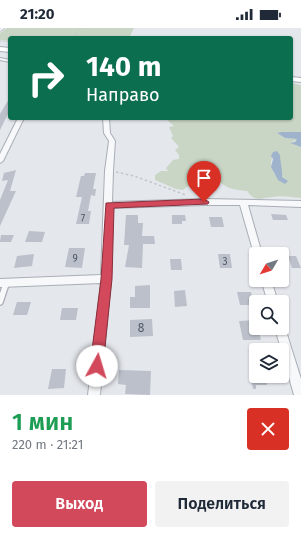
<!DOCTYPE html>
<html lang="ru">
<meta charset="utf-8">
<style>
:root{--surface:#fff;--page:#f2f2f3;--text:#1f2937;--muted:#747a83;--accent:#d1495b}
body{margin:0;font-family:"Fira Sans",sans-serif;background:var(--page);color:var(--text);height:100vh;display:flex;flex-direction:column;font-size:15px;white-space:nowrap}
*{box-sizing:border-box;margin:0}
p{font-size:13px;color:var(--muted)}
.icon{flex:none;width:22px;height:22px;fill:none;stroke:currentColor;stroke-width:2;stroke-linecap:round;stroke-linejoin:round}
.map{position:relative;height:367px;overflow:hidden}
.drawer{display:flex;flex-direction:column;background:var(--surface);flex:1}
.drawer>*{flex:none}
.top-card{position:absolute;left:8px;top:8px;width:285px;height:84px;border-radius:4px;box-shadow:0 1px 3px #0004;background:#0b6e4f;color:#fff;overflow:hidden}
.needle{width:26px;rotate:231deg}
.controls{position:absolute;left:249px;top:219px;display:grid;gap:8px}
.controls a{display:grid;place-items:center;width:40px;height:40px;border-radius:4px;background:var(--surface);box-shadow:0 1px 3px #0004;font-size:20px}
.pin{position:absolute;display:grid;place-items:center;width:34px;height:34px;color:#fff;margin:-41px -17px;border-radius:50% 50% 50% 0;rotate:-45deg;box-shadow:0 0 4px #0007}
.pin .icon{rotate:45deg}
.me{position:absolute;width:44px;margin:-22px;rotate:6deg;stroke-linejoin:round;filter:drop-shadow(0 0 3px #0008)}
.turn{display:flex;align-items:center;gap:14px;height:84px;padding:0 12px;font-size:18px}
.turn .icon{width:52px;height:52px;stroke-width:2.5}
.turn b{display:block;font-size:28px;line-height:34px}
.round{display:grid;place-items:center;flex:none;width:42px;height:42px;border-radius:4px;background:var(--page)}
.headline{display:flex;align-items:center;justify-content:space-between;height:68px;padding:0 12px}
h1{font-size:24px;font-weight:600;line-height:30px;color:#1e9e55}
.button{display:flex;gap:8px;margin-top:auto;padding:8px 12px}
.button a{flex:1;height:46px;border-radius:4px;background:var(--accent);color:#fff;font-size:16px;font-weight:600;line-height:46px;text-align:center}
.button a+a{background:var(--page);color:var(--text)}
.status{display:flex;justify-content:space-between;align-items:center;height:28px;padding:0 20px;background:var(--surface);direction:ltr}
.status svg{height:11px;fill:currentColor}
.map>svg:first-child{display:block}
.green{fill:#c9d6c5;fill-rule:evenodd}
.water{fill:#9fb4cc}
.building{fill:#bbc0ca}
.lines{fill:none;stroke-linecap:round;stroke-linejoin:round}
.service-far2-casing{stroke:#a9aeb7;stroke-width:3}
.service-far1-casing{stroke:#a9aeb7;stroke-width:6}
.service-casing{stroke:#a9aeb7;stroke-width:8}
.minor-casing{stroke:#a9aeb7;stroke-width:2}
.secondary-casing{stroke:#a9aeb7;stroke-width:2}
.path-far1{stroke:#c2c5cb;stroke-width:1;stroke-dasharray:1.5 1.5;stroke-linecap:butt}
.path{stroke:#c2c5cb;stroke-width:1.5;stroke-dasharray:2.5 2.5;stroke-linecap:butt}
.service-far2{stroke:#f7f8fa;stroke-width:2}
.service-far1{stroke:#f7f8fa;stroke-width:4.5}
.service{stroke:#f7f8fa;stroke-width:5.5}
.minor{fill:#f7f8fa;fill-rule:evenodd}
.secondary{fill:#fff;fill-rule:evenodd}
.route{fill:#d1495b;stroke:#882f3b}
.labels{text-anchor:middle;stroke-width:3;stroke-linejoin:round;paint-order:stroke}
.number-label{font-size:10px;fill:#4f5766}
.near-number-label{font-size:12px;fill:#4f5766}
</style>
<div class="status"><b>21:20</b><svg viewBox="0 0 49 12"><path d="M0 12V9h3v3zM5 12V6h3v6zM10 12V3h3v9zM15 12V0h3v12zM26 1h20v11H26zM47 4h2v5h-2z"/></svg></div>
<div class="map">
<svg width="301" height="367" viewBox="0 0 301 367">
<rect width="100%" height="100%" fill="#e4e7ec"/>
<!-- green -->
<g class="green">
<polygon points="7,0 134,0 129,10 10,10 10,13 0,12 0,5"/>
<path d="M291,55L301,57V104L277,105L285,110L298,111L291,115L301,119V170C292,169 281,167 272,169C260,170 256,175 247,163C239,162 231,162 224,157C218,154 216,150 210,148C201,152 190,156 183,162L176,161L155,152V147L161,143H168L166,140L173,132L179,131V127L175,122L179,119L171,110L173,108L169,99L174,98L165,90L180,92L189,90H291ZM273,124L279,132L282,149L285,151L274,146L271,135Z"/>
</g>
<!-- water -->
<g class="water">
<polygon points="281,104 301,104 301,119 290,115 295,114 297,111 285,110 277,105"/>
<path d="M277,123L280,127C280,133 283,144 282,149L288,153L285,156L278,152L271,139L273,131L271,128L273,124Z"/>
</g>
<!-- building -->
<g class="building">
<polygon points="10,69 10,82 0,102 0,86"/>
<polygon points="16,142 10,163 16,163 0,198 0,172 8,152 2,153 4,145"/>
<polygon points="85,145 96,145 93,161 96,161 95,168 91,167 88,183 91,183 89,196 76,196 82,169 76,169 81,148 84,148"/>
<polygon points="271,186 286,187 288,192 273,192"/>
<polygon points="126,187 138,187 138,195 143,195 142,208 154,208 155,216 143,216 142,240 125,239 129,217 124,217"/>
<polygon points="172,187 185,187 186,193 182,193 182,196 172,196"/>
<polygon points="209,189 222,189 224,199 211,199"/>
<polygon points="29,203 45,204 42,214 25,214"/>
<polygon points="1,207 14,207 11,214 0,214"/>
<polygon points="69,220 85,220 82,240 65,239"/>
<polygon points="34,226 32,238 14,240 17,228"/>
<polygon points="218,226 230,226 232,240 220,240"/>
<polygon points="288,228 296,228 301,240 292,240"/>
<polygon points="170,231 181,231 182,242 171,242"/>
<polygon points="150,257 150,280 130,280 130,269 135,269 135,258"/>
<polygon points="185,262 187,278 175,279 174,263"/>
<polygon points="237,264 251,264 254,277 240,277"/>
<polygon points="17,274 31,274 27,287 13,287"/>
<polygon points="62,280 78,280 76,292 60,292"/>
<polygon points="152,291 153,308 130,309 130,292"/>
<polygon points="256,292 256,300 258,300 261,312 243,312 239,293"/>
<polygon points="249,339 256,339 256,348 265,348 267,357 256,357 256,361 253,361"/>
<polygon points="52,341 66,341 64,360 48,361"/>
<polygon points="119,342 151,343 150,367 125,366 126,357 118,356"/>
</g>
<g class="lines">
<defs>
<polyline id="service-far2" points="0,2 3,0"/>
<polyline id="service-far1" points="5,257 6,255"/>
<polyline id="service" points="0,274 6,256"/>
<g id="minor">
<polygon points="0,30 10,32 10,34 0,32"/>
<polygon points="18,90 24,90 3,133 0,135 0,126"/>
<polygon points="103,90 109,90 110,105 115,113 113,143 112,174 205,171 301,173 301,179 248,177 262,226 256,226 256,229 254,226 240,177 205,177 112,180 111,251 100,367 88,367 101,255 0,259 0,251 101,247 105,143 109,113 104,105"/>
<polygon points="261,252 271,252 278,274 268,274"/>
<polygon points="282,296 285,300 301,351 301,367 294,367 275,300 282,300"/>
</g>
<g id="secondary">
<polygon points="0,19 10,20 10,24 0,23"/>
<polygon points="291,49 301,50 301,54 291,53"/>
</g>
</defs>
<!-- service-far2 casing -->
<use href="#service-far2" class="service-far2-casing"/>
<!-- service-far1 casing -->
<use href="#service-far1" class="service-far1-casing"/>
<!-- service casing -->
<use href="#service" class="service-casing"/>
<!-- minor casing -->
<use href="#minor" class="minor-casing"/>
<!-- secondary casing -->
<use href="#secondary" class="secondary-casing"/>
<!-- path-far1 -->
<g class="path-far1">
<polyline points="73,10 81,0"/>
<polyline points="0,13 10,14"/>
</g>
<!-- path -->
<polyline class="path" points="116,144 134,148 186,167"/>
<!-- service-far2 -->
<use href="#service-far2" class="service-far2"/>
<!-- service-far1 -->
<use href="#service-far1" class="service-far1"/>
<!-- service -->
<use href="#service" class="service"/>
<!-- minor -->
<use href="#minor" class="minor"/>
<!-- secondary -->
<use href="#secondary" class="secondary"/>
</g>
<!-- route -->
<polygon class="route" points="204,171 209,174 208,176 114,180 112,251 103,338 101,343 97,344 92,343 90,338 101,251 106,175"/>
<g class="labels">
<!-- number labels -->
<g class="number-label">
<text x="83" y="194">7</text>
<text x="75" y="234">9</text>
<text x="225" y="237">3</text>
</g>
<!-- near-number labels -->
<g class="near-number-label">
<text x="141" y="304">8</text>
</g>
</g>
</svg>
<div class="controls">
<a><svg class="needle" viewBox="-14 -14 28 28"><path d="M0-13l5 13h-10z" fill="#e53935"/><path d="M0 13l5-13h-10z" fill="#747a83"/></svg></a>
<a><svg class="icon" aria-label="search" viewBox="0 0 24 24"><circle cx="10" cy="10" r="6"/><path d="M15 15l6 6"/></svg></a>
<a><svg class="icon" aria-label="layers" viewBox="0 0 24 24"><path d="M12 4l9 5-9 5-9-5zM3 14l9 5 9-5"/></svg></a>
</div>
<div class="pin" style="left:204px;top:174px;background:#d93025"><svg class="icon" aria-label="arrive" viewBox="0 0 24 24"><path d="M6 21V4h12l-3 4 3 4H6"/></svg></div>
<svg class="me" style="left:97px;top:338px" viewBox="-20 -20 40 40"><circle r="19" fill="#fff"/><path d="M0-13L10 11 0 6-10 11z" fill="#d1495b"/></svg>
<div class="top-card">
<div class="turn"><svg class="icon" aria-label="right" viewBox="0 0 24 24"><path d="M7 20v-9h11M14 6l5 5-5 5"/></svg><div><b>140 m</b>Направо</div></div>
</div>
</div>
<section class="drawer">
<div class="headline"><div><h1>1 мин</h1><p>220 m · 21:21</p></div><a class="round" style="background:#d93025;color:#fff"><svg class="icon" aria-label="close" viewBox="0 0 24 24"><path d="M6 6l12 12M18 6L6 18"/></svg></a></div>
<div class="button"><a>Выход</a><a>Поделиться</a></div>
</section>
